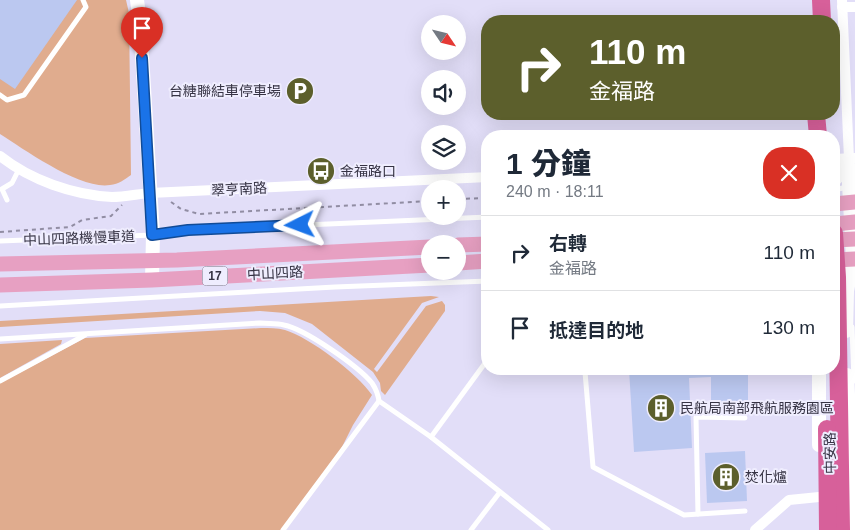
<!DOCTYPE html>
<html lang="zh-TW">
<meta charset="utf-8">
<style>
:root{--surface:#fff;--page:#f2f2f3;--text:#1f2937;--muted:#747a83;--line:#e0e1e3}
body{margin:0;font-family:Helvetica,"Noto Sans TC",sans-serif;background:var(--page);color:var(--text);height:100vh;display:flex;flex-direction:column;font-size:19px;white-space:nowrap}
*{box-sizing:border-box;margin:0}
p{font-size:16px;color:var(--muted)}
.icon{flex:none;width:28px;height:28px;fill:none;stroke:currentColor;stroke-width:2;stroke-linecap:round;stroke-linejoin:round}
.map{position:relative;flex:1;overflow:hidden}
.panel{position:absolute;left:481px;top:130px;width:359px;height:245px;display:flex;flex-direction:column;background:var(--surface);border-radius:20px;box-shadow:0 5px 20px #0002}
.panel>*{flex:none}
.top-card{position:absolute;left:481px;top:15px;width:359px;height:105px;border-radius:20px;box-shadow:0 5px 20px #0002;background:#5c5f2c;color:#fff;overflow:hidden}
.needle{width:32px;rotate:125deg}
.tools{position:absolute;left:421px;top:15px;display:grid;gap:10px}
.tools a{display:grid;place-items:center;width:45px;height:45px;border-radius:50%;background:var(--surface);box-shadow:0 5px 20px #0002;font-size:25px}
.pin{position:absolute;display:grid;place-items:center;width:42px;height:42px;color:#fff;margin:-51px -21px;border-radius:50% 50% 50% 0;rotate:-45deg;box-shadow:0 0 5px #0007}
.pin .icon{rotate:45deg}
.me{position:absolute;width:55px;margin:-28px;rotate:267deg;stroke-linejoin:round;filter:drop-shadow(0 0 4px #0008)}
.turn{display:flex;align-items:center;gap:18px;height:105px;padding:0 25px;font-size:22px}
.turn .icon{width:65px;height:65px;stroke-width:2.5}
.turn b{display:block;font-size:35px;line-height:42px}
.round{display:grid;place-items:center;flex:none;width:52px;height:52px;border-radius:20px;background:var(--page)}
.head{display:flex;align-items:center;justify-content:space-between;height:85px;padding:0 25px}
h1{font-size:30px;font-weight:800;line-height:38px}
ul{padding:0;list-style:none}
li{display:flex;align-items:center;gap:15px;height:75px;padding:0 25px;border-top:1px solid var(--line)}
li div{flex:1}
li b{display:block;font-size:19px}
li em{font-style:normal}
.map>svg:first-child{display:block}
.green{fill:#e0ac8e}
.building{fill:#bbc8f0}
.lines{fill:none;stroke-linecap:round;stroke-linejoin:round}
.path{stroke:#918da3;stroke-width:2;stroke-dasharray:4 4;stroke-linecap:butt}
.lane{stroke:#fff;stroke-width:5}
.street{stroke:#fff;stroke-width:10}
.secondary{stroke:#fff;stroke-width:14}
.primary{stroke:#e7a0c2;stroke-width:15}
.highway{stroke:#d7609a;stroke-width:18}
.route-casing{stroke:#114b97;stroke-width:12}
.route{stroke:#1a73e8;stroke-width:9}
.labels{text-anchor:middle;stroke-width:4;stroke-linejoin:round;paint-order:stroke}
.shield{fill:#efedfe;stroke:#6e6b7c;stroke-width:1}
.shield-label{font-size:12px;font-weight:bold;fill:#363344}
.poi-label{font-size:14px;fill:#363344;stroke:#efedfe;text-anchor:start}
.street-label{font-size:14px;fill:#363344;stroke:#efedfe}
</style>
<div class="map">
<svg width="855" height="530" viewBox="0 0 855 530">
<rect width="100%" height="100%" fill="#e2def8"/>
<!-- green -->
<g class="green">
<path d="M0,0H126L129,13L131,175C124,180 119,184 110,185C81,190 25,150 0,134Z"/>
<polygon points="431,296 439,297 422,303 374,369 377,372 426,306 442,301 445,305 445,311 385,395 381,391 380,383 373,372 312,324 285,313 260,311 0,327 0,321"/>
<path d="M261,328C269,328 277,328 285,330C309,337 358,374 372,395L353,425L341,449L281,530H0V383L85,338Z"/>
<polygon points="62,340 61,344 0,378 0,344"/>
</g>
<!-- building -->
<g class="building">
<polygon points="0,0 77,0 15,89 0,79"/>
<polygon points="629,369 761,369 761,375 748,375 748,411 711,411 711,377 689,378 692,448 634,452"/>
<polygon points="745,451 747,501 707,503 705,453"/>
</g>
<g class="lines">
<!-- path -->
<g class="path">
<polyline points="458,199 488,198"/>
<polyline points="171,202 181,209 199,214 430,201"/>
<polyline points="0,232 70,227 82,220 111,216 122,205"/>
</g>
<!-- lane -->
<g class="lane">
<polyline points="0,95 7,100 24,95 86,7 83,0"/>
<polyline points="834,190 847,187"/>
<polyline points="7,200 2,189 12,183 19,169"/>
<polyline points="0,241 153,235 188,230 488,217"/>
<polyline points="0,306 335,287 488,281"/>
<polyline points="852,327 854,381"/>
<path d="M0,339L260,323C268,324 276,323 284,325C305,329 358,366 372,383C376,389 378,394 379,401L283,530"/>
<polyline points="581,369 585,372 593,467 684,515 745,511"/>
<polyline points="0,381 85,335"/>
<polyline points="379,401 431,437 548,530"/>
<polyline points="431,437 488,359"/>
<polyline points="698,514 696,417 745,418"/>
<polyline points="471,530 500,492"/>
</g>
<!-- street -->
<g class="street">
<polyline points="842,0 849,159 848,165"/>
<polyline points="842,7 855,7"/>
<path d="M0,156C30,180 73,195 112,197C124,197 138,194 150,193L488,177"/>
<polyline points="834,159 854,158"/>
<polyline points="755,530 789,500 819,497"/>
</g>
<!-- secondary -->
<g class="secondary">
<polyline points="137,0 140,22 153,235 152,280"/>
<polyline points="834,180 848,165"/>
<polyline points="846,331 847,291 853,259 848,165"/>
<polyline points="819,369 819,445"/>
<polyline points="847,375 855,530"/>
</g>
<!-- primary -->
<g class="primary">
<polyline points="834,204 855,202"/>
<polyline points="834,224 855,222"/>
<polyline points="834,240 855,239"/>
<polyline points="458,245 488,244"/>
<polyline points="834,260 855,259"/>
<polyline points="458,263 488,261"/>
<polyline points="0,264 177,260 430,247"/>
<polyline points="0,285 152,280 430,265"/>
</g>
<!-- highway -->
<g class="highway">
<polyline points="821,0 822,21"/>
<polyline points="816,114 818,136"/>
<polyline points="834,233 837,277 841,530"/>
<polyline points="827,429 828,530"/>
</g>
</g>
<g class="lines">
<defs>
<polyline id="route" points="142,58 152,235 188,230 300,225"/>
</defs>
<!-- route casing -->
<use href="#route" class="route-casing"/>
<!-- route -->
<use href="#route" class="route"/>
</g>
<!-- icons -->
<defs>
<symbol id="parking-disc" viewBox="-11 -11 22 22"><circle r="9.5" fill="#5c5f2c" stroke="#efedfe"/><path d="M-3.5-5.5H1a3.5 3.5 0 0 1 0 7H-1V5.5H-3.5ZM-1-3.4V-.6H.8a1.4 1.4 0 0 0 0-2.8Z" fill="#fff"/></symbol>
<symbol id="bus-disc" viewBox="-11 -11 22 22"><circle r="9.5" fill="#5c5f2c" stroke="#efedfe"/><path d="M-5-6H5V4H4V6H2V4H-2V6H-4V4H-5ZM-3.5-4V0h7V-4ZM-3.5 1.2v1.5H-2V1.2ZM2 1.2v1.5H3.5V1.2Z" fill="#fff"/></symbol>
<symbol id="building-disc" viewBox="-11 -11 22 22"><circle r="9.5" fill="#5c5f2c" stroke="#efedfe"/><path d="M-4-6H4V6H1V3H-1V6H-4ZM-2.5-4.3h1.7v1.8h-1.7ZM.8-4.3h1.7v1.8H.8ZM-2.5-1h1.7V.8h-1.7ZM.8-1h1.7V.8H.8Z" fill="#fff"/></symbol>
</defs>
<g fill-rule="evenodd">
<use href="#parking-disc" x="284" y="75" width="32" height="32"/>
<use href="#bus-disc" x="305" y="155" width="32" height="32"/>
<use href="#building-disc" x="645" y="392" width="32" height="32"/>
<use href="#building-disc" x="710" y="461" width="32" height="32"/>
</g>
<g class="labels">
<!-- shield labels -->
<rect class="shield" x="202.5" y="266.5" width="25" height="19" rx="4"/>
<g class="shield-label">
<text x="215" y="280">17</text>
</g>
<!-- poi labels -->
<g class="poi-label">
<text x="281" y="96" text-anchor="end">台糖聯結車停車場</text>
<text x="340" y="176">金福路口</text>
<text x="680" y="413">民航局南部飛航服務園區</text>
<text x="745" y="482">焚化爐</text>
</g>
<!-- street labels -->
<g class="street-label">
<text transform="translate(239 189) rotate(-3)" y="5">翠亨南路</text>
<text transform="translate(79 238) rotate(-2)" y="5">中山四路機慢車道</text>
<text transform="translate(275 273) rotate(-3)" y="5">中山四路</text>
<text transform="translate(830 453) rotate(-91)" y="5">中安路</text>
</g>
</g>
</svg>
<div class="tools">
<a><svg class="needle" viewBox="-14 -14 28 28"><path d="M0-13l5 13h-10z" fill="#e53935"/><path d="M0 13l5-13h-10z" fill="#747a83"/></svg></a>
<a><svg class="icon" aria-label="sound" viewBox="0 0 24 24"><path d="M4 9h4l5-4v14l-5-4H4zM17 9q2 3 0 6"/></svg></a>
<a><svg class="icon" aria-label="layers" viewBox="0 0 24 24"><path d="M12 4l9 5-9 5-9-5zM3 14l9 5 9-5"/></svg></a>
<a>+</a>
<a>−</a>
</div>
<div class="pin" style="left:142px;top:58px;background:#d93025"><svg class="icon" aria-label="arrive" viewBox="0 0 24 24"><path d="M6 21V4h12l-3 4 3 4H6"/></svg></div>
<svg class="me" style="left:300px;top:225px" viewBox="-20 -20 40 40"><path d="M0-17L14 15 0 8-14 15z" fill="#1a73e8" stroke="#fff" stroke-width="4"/></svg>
<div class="top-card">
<div class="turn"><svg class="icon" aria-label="right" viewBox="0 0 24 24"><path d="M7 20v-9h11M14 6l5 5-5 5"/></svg><div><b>110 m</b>金福路</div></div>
</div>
<section class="panel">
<div class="head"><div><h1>1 分鐘</h1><p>240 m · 18:11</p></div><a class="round" style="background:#d93025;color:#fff"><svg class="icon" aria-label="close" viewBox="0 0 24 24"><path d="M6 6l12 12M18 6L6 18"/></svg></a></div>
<ul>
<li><svg class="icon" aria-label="right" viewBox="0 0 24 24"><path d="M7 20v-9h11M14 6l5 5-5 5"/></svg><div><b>右轉</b><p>金福路</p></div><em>110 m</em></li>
<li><svg class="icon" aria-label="arrive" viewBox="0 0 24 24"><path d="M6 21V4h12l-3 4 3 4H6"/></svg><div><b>抵達目的地</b></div><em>130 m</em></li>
</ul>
</section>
</div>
